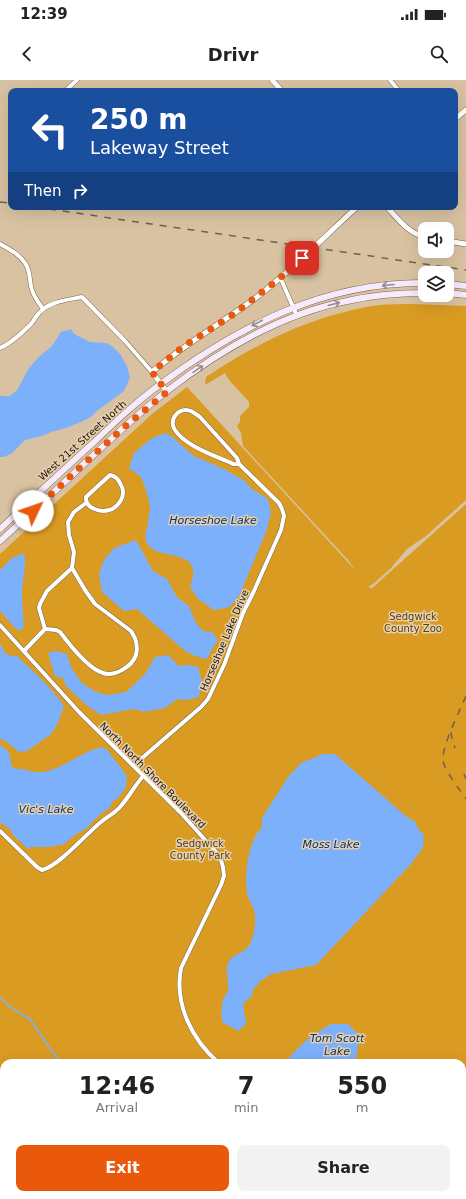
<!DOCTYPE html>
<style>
:root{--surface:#fff;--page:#f2f2f2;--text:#222;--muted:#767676;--accent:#ea580c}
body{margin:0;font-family:"DejaVu Sans",sans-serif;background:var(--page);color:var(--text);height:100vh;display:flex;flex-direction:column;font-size:15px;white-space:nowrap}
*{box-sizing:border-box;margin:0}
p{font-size:13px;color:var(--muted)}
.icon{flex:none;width:22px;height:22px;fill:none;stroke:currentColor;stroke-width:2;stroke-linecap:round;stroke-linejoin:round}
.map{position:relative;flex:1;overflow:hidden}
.panel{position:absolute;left:0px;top:979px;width:466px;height:140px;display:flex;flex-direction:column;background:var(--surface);border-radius:12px 12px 0 0;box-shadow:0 4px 16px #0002}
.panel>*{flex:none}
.guide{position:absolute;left:8px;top:8px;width:450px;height:122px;border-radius:8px;box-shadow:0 4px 16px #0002;background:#1a4fa0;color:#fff;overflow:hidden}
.controls{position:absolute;left:418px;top:142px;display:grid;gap:8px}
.controls a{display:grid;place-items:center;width:36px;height:36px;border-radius:8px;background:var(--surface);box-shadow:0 4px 16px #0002;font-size:20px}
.pin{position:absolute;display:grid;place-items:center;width:34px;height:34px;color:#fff;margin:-17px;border-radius:8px;box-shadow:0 2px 6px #0006}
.me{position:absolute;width:44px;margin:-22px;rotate:48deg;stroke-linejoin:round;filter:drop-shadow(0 0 3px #0008)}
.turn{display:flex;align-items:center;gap:14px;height:84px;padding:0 16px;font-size:18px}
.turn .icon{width:52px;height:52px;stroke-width:2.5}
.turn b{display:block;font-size:28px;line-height:34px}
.then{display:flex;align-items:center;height:38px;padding:0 16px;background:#0003;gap:8px;font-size:15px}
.eta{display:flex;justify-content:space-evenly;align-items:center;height:68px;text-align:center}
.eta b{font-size:24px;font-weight:700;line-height:28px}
.button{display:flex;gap:8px;margin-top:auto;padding:8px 16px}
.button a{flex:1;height:46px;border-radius:8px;background:var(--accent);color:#fff;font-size:16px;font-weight:700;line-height:46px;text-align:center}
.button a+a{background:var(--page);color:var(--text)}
.status{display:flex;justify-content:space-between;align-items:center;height:28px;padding:0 20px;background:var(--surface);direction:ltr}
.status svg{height:11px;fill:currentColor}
header{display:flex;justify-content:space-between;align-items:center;height:52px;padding:0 16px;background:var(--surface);font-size:18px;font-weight:700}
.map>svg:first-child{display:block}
.green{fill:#da9b22}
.water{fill:#7cb0fa}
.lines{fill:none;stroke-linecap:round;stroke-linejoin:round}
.stream{stroke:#7cb0fa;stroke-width:1.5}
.minor-casing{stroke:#7b6749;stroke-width:5}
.tertiary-casing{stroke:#7b6749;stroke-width:6}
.secondary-casing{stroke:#7b6749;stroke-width:7}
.minor{stroke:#fff;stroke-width:4}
.tertiary{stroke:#fff;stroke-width:5}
.secondary{stroke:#f8eafd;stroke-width:6}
.rail{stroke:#6f614c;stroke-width:1.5;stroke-dasharray:7 7;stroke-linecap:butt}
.oneway{stroke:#958a8f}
.route{stroke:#ea580c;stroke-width:7;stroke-dasharray:0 12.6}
.labels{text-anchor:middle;stroke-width:3;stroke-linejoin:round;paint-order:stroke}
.street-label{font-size:10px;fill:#1d1509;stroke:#e5cfae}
.park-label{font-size:10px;fill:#593e0e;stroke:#e5cfae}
.water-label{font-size:11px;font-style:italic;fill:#07346c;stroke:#e5cfae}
</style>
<div class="status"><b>12:39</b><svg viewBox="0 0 49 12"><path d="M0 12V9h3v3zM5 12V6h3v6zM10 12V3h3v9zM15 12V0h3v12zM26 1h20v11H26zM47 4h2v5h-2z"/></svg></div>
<header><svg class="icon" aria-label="back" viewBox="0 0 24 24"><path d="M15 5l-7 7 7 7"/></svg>Drivr<svg class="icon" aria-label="search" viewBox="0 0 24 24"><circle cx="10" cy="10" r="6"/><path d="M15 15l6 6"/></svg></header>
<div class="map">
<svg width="466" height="1119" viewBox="0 0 466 1119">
<rect width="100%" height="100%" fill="#d8c2a1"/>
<!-- green -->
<path class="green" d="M412,224L466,226V420L426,456L407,469L391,488L373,504L369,506L371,509L466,424V1119H143L141,1115H462V983H4V1115H136H129L125,1119H0V474L152,334L187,307L355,490L349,481L243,366L241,353L237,346L240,342V336L249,327V322L229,300L225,293L205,305L206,297C255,264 308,238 366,227C381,224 397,224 412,224Z"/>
<!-- water -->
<g class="water">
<polygon points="71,249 74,254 90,262 106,263 112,266 120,274 127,286 130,298 124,311 97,331 91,337 83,341 66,348 51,352 42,356 25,360 12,373 4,377 0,377 0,315 2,316 10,316 17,310 29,288 39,277 52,266 61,252"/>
<path d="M166,353L174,358L180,364L194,376L224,389L245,401L252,409L268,419L271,433L266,452L240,514L230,527L214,530L198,519L190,507C207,464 154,484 146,461C144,455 147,449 148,443C148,438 150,432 150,428C150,423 144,402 141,398C139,394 133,391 129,389L134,373L152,358Z"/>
<polygon points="136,460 153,491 167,499 177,517 189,526 196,543 203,551 212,552 218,560 212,569 207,579 195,576 185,571 137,529 124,531 102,512 99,494 104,480 114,468"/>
<path d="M24,473C27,487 23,496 22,510C22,522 23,535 24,547L21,550H17L0,531V490L12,478Z"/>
<path d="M0,563L5,573L12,576H17C34,592 51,607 64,626L57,645L51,654L27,671L19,672L7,662L0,659Z"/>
<polygon points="55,571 67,574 71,587 81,602 94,611 107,615 126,612 145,594 155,577 168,575 179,586 188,585 198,587 202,601 199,617 186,620 177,619 165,628 144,632 134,629 101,635 85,624 66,606 63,598 55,596 48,573"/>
<path d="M0,665C12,672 9,675 12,687C16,689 19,689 23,689C28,690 32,692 36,692C59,694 81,670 103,667L108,671L127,696L126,707L118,718L113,721L109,729L103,732L94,740L87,748L75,755L64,764L50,767H31L28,769L13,755L9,748L2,744L0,741Z"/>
<path d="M323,674H335L408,738L414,740L417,747L424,755L423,768L410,785L316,885L271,894L259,902L257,906L253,909C253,916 250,919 244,922C242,929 246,936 246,944L238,951L222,942C221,931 221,920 228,911C229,903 225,890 228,884C231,874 242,874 248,867C254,860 256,842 255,834C254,828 250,822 248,817C243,799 248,760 262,747V738L288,697L301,683Z"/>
<polygon points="331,944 348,944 360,956 355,983 285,983 293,973 311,956"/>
<polygon points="462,1077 466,1080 466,1105 462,1110"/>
<polygon points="332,1115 461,1115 460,1119 347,1119"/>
</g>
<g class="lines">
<!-- stream -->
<g class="stream">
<polyline points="0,917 9,926 30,939 51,970 62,983"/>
<polyline points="206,1115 210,1119"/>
<polyline points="129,1119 133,1115"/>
</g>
<defs>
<g id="minor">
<polyline points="390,0 399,11"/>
<polyline points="65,11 77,0"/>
<path d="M0,164C9,169 19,174 25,183C31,191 29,201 32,210C34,217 39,223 43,229"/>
<polyline points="280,197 297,236"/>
<path d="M0,268C10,264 24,251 32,243C34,240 36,236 39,233C50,221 67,220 82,217L125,261L152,292"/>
<path d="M110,395C115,396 119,400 121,405C124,410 123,416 121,420C118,425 115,429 109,430C100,433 85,428 86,417Z"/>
<path d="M0,545L79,632L180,732L216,772L221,780L223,787L224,796L221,805L181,888C174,924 192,960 219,983"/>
<path d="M45,549L56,550L60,552C69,564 89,589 103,593C114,597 132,587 136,575C138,567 136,558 131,551L95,524L85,510L72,488"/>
<polyline points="24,571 45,549 39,528 40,524 47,511 72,488 74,472 69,455 68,442 74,432 86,423"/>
<path d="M134,685L201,627L208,619L224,585L243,533L254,511L281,450L284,436L282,429L279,423L239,384L237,378L200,337C196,334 192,330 186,330C176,330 169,341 175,350C185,366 216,376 233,384H239"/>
<path d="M0,751L37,787L42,790C59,786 86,754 101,742C107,737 115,733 120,727C129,717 135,705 144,695"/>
<polyline points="293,1115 296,1119"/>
</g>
<g id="tertiary">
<polyline points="272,0 282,11"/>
<polyline points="455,39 466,30"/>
<path d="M387,127C398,139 408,153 425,157"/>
<polyline points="447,161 466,164"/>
<path d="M167,312L152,292C185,264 222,243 257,217C292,190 324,157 357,127"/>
</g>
<g id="secondary">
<polyline points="447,204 466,206"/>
<polyline points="447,213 466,215"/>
<path d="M0,449C31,420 62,391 93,363C115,342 137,321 162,303C241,245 325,202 425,203"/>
<path d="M0,461C30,434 60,407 89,379C115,356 139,332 167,311C219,271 281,234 347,221C373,215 399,213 425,213"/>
</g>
</defs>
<!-- minor casing -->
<use href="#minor" class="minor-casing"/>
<!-- tertiary casing -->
<use href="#tertiary" class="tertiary-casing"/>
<!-- secondary casing -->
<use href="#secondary" class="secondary-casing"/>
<!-- minor -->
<use href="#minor" class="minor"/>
<!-- tertiary -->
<use href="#tertiary" class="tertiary"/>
<!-- secondary -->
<use href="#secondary" class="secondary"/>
<!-- rail -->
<g class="rail">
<polyline points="0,122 11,123"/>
<polyline points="35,127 466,190"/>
<path d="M466,616C460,630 441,668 443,681C445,691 460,710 466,719"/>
<polyline points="451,652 452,659 455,668"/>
<polyline points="464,694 466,699"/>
</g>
</g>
<!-- one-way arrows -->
<defs><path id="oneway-shaft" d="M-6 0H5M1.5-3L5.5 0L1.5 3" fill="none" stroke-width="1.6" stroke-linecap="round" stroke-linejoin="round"/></defs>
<g class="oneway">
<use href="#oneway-shaft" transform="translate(388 205) rotate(175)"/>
<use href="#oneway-shaft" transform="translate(334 224) rotate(-15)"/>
<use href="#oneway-shaft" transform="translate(257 243) rotate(152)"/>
<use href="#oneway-shaft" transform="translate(198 289) rotate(-34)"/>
</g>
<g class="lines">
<!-- route -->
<polyline class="route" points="33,431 122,349 167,312 152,292 184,266 231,236 257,216 280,198 302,178"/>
</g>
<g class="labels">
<!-- street labels -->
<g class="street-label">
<text transform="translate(82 360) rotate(-42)" y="4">West 21st Street North</text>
<text transform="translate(224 560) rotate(-67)" y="4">Horseshoe Lake Drive</text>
<text transform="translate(153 695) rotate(45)" y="4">North North Shore Boulevard</text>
</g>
<!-- park labels -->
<g class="park-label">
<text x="413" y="540">Sedgwick<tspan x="413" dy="12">County Zoo</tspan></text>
<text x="200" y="767">Sedgwick<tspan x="200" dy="12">County Park</tspan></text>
</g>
<!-- water labels -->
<g class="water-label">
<text x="213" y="444">Horseshoe Lake</text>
<text x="46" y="733">Vic's Lake</text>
<text x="331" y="768">Moss Lake</text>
<text x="337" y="962">Tom Scott<tspan x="337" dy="13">Lake</tspan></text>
</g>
</g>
</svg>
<div class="controls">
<a><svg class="icon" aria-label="sound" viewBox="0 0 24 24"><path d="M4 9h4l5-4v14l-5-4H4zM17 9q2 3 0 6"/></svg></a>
<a><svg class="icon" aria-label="layers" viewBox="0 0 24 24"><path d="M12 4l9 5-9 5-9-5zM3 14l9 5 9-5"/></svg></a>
</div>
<div class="pin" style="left:302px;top:178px;background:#d93025"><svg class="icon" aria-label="arrive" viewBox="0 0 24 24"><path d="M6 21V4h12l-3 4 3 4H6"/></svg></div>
<svg class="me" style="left:33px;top:431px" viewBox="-20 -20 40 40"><circle r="19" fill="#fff"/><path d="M0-13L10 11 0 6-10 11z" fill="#ea580c"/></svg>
<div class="guide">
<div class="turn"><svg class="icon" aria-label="left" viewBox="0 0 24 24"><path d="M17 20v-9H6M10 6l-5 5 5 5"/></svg><div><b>250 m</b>Lakeway Street</div></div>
<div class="then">Then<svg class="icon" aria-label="right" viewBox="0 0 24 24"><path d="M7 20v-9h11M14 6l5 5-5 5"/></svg></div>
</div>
<section class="panel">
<div class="eta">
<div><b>12:46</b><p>Arrival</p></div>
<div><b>7</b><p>min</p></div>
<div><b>550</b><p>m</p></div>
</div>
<div class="button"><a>Exit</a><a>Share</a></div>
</section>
</div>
